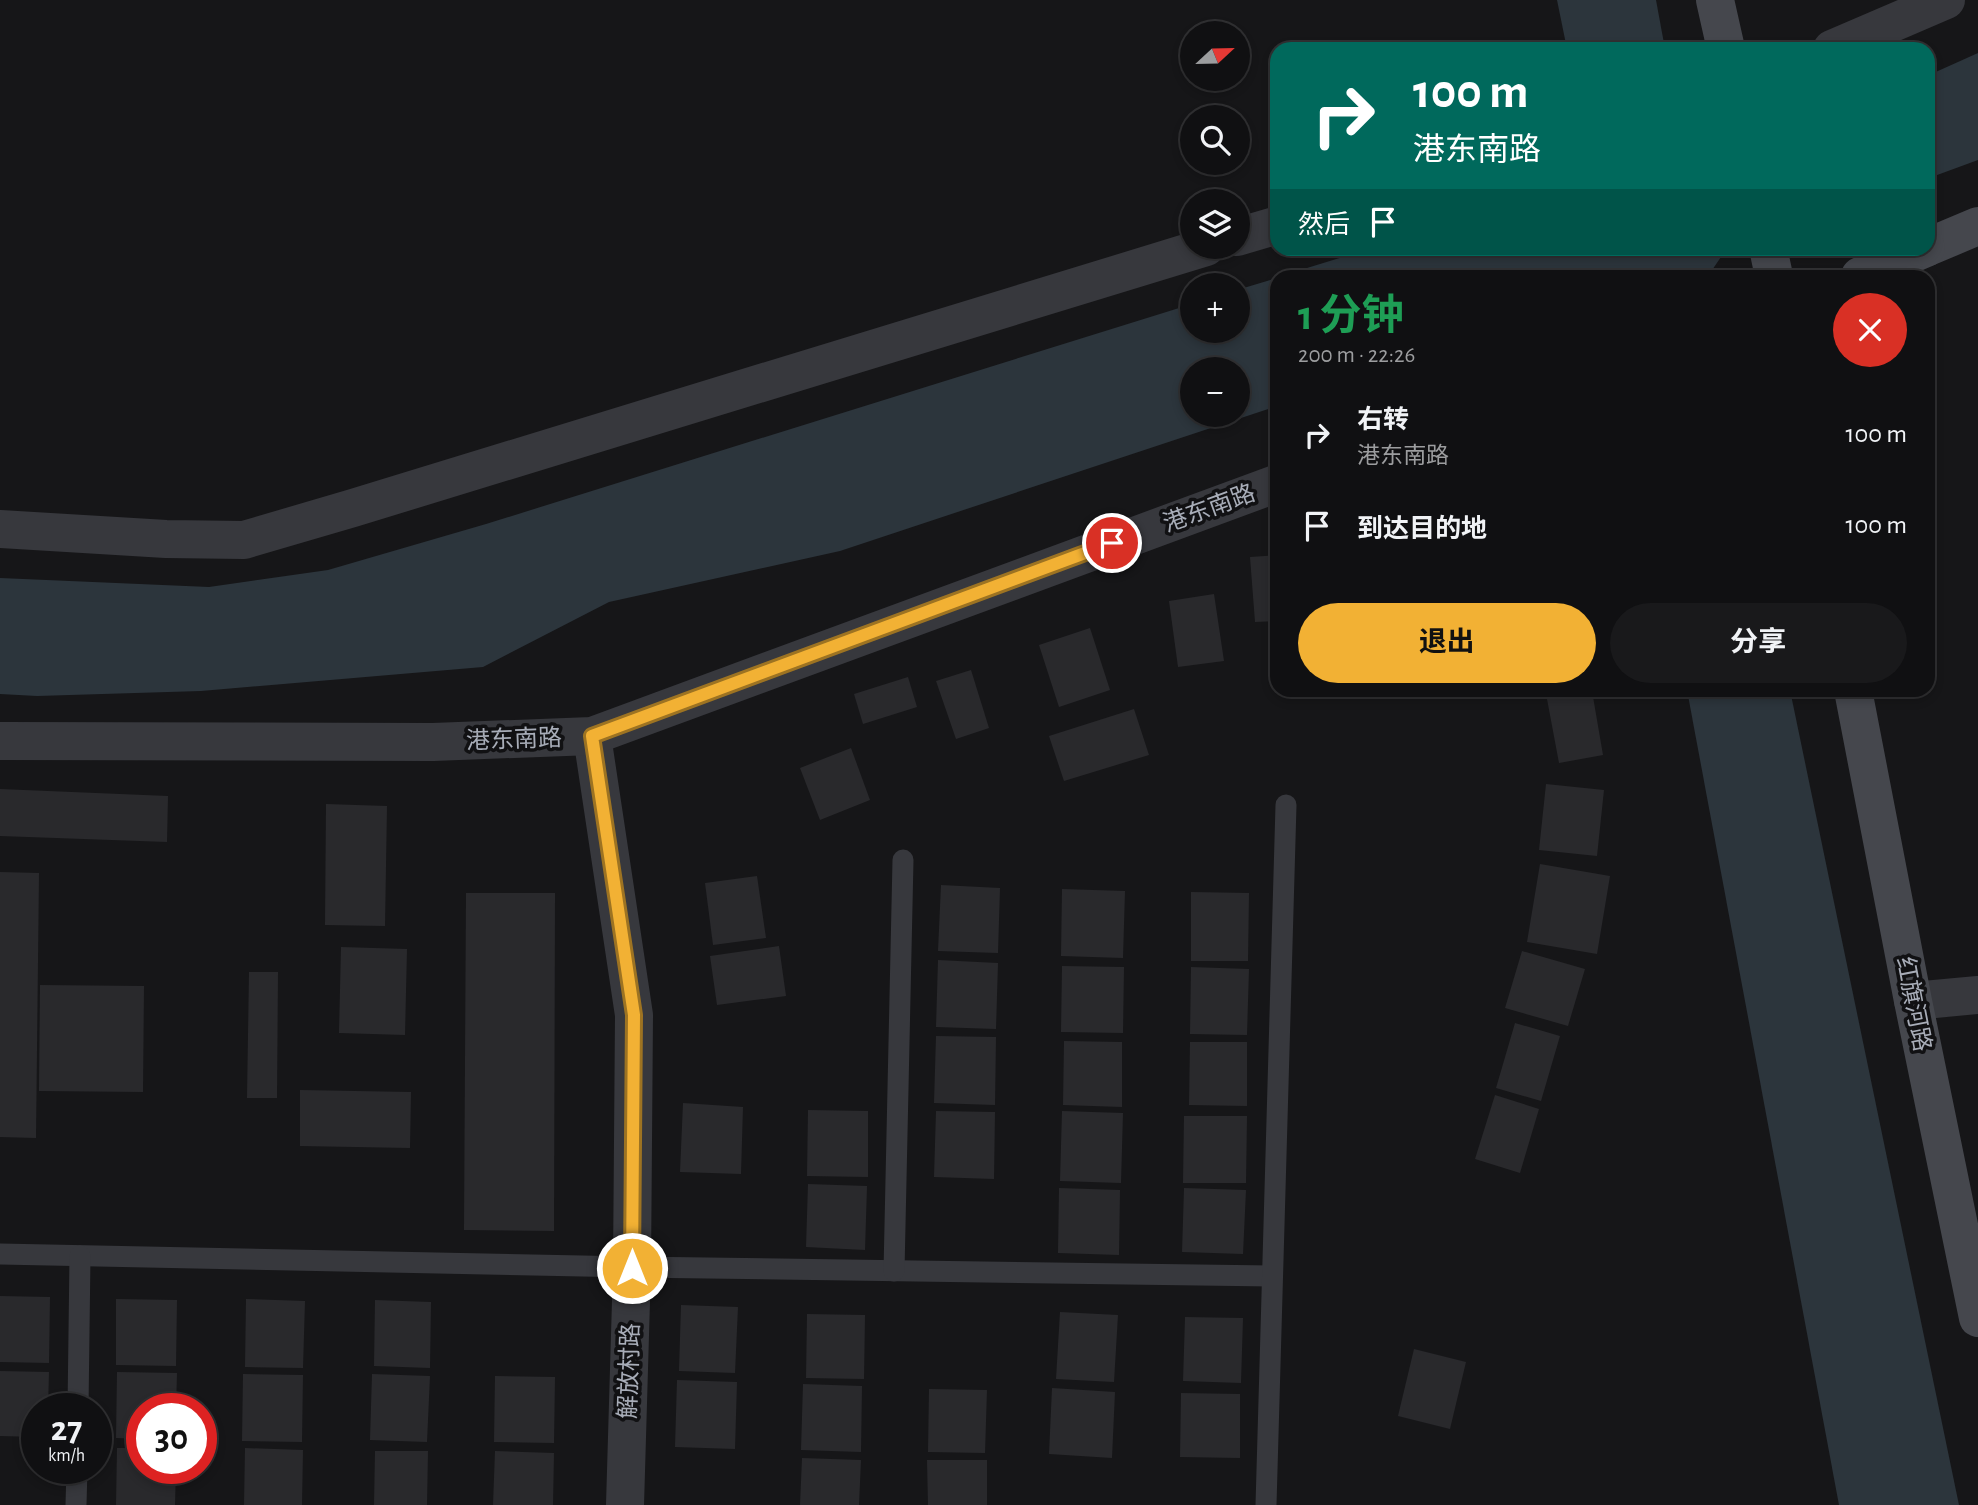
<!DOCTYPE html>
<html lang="zh">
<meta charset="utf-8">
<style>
:root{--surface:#101012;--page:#19191b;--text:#f1f3f6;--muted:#9c9d9f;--line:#303032;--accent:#f2b134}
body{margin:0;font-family:"Alegreya Sans","Noto Sans SC",sans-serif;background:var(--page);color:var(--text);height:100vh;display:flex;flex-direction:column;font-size:26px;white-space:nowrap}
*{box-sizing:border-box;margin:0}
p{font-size:23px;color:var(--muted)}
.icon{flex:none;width:38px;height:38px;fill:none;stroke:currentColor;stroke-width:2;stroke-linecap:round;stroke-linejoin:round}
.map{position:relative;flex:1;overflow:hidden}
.details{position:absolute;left:1270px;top:270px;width:665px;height:427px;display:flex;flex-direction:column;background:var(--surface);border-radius:21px;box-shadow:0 4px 10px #0003,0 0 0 2px var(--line)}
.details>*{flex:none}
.top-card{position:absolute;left:1270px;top:42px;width:665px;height:214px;border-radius:21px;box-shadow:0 4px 10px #0003,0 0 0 2px var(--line);background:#00695c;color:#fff;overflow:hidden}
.needle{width:46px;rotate:68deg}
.tools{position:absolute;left:1180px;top:21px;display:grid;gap:14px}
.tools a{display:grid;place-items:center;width:70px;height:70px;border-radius:50%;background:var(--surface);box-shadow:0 4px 10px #0003,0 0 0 2px var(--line);font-size:35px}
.speed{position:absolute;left:21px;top:1393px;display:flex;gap:14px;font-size:35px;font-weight:700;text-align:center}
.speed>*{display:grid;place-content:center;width:91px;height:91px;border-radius:50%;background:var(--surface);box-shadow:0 4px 10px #0003,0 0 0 2px var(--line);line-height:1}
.speed small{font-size:18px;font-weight:400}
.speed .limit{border:10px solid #d22;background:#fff;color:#111}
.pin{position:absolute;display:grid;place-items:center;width:60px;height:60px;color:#fff;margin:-30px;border:4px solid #fff;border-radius:50%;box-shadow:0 2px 7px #0007}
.me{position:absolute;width:77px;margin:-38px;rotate:0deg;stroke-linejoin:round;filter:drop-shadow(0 0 5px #0008)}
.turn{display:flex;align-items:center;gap:24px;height:147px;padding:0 28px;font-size:32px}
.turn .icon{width:91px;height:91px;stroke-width:2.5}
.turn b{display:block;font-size:49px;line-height:60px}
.then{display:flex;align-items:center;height:66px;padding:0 28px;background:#0003;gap:14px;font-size:26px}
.round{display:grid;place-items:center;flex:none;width:74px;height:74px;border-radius:37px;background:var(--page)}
.summary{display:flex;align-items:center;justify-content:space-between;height:119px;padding:0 28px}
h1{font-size:42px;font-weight:700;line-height:52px;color:#1e9e55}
.primary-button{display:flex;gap:14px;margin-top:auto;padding:14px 28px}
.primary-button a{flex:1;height:80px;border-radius:42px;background:var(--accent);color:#111;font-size:28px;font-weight:700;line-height:80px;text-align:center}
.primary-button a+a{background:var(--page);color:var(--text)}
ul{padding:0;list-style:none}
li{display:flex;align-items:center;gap:21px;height:91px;padding:0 28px}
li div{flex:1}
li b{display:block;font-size:26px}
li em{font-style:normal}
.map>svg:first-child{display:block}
.water{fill:#2c353c;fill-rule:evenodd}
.building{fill:#29292c}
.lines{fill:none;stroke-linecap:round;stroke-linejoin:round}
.lane{stroke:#37383d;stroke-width:21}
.street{stroke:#37383d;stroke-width:38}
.secondary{stroke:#45474d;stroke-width:38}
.route-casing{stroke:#9d7322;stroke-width:18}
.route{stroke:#f2b134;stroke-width:12}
.labels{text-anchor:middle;stroke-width:7;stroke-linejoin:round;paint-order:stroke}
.street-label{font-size:24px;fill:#a8adb8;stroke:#111113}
</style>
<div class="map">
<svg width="1978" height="1505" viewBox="0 0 1978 1505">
<rect width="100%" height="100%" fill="#161618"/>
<!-- water -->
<g class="water">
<polygon points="1557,0 1656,0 1665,49 1567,49"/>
<polygon points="1978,53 1978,160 1929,178 1929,75"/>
<polygon points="1372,248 1739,248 1739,249 1723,254 1708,276 1281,276"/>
<path d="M1277,278V406L840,551L609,602L483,667L201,691L37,696L0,694V578L209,587L328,570L486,524L1192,304V331H1237V290ZM1237,369V415H1192V369Z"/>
<polygon points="1687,690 1790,690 1959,1505 1839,1505"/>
</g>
<!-- building -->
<g class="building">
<polygon points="1278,555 1278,621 1255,622 1250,557"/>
<polygon points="1214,594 1224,661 1178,667 1169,601"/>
<polygon points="1090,628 1110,690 1059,707 1039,645"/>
<polygon points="971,670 989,728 956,739 936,681"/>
<polygon points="908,677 917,707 863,724 854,694"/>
<polygon points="1592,691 1603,755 1559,763 1547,699"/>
<polygon points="1134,709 1149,755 1064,781 1049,736"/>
<polygon points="851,748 870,800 820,820 800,768"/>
<polygon points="1546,784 1604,790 1597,856 1539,850"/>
<polygon points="0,789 168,796 167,842 0,836"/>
<polygon points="326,804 387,806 385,926 325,925"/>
<polygon points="1540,864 1610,876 1597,954 1527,942"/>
<polygon points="0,872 39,873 36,1138 0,1137"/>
<polygon points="757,876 766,938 713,945 705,883"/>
<polygon points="941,885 1000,888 998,953 938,951"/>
<polygon points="1062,889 1125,891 1123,958 1061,956"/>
<polygon points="1191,892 1249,893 1248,961 1191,961"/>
<polygon points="466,893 555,893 554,1231 464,1230"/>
<polygon points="779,946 786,996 717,1005 710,956"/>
<polygon points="341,947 407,949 405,1035 339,1033"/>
<polygon points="1522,951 1585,969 1568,1026 1505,1008"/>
<polygon points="938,960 998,963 996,1029 936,1027"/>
<polygon points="1062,966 1124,967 1123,1033 1061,1032"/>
<polygon points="1191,967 1249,969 1247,1035 1190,1034"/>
<polygon points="249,972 278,972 277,1098 247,1098"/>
<polygon points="40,985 144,986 143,1092 39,1091"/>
<polygon points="1515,1023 1560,1036 1541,1101 1496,1088"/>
<polygon points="936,1036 996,1037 995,1105 934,1103"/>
<polygon points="1064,1041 1122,1042 1122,1107 1063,1105"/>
<polygon points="1190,1042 1247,1042 1247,1106 1189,1105"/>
<polygon points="300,1090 411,1092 410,1148 300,1146"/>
<polygon points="1495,1095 1539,1109 1520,1173 1475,1159"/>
<polygon points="683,1103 743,1107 741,1174 680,1172"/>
<polygon points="808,1110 868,1111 868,1177 807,1176"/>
<polygon points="936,1111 995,1112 994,1179 934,1177"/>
<polygon points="1062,1111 1123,1113 1121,1183 1060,1181"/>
<polygon points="1184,1116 1247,1116 1246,1183 1183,1183"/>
<polygon points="808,1184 867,1186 865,1250 806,1247"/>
<polygon points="1059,1188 1120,1190 1119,1255 1058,1253"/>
<polygon points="1184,1188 1246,1190 1243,1254 1182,1252"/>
<polygon points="0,1296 50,1297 49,1363 0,1362"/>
<polygon points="116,1299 177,1300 176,1366 116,1365"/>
<polygon points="246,1299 305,1301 303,1368 245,1367"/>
<polygon points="375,1300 431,1302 430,1368 374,1366"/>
<polygon points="681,1305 738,1307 735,1373 679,1371"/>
<polygon points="1060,1312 1118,1315 1114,1382 1056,1379"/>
<polygon points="807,1314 865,1315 864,1379 806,1378"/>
<polygon points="1185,1317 1243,1318 1241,1383 1183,1381"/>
<polygon points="1414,1349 1466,1362 1450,1429 1398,1416"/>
<polygon points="0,1371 49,1372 48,1409 37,1409 37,1437 0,1436"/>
<polygon points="117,1372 177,1373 176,1409 142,1409 142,1439 116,1438"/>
<polygon points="243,1374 303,1375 302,1442 242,1441"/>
<polygon points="372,1374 430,1376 427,1442 370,1440"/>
<polygon points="495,1376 555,1377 554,1443 494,1442"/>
<polygon points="677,1380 737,1382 735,1449 675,1447"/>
<polygon points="803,1384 862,1386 861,1452 801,1450"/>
<polygon points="1052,1388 1115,1392 1112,1458 1049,1454"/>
<polygon points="929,1389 987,1390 985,1453 928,1452"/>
<polygon points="1181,1393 1240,1394 1240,1458 1180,1457"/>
<polygon points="117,1448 142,1448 142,1468 176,1468 175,1505 116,1505"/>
<polygon points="245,1448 303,1450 302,1505 244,1505"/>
<polygon points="375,1451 428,1451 427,1505 374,1505"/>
<polygon points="495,1451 554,1453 553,1505 493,1505"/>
<polygon points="802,1458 861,1460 859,1505 800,1505"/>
<polygon points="927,1460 987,1460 987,1505 928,1505"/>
</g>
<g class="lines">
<!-- lane -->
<g class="lane">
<polyline points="0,1254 632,1267 1272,1276"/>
<polyline points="894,1271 903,860"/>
<polyline points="78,1409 80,1256"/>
<polyline points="76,1505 77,1468"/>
<polyline points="1266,1505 1286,805"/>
</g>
<!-- street -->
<g class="street">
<polyline points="1832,49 1946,0"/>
<polyline points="1237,237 1278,225"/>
<polyline points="0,529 166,539 244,540 353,508 1206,247"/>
<polyline points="592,736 634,1015 632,1267 625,1505"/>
<polyline points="0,741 433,742 592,736 1278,483"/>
<polyline points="1913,1001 1978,995"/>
</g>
<!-- secondary -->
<g class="secondary">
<polyline points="1715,0 1726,49"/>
<polyline points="1928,247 1978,226"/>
<polyline points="1768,248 1774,276"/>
<polyline points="1860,276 1926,248"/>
<polyline points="1853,690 1913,1001 1978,1318"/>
</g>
</g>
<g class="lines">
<defs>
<polyline id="route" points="632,1268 634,1015 592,736 1112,543"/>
</defs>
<!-- route casing -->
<use href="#route" class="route-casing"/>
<!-- route -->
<use href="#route" class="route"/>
</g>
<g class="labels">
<!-- street labels -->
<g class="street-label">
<text transform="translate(1209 508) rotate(-20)" y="8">港东南路</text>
<text transform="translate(514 739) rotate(-2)" y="8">港东南路</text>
<text transform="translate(1914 1004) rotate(79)" y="8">红旗河路</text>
<text transform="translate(629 1371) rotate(-88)" y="8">解放村路</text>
</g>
</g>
</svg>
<div class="tools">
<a><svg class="needle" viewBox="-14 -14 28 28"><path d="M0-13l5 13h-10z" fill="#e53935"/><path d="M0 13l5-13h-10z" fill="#9c9d9f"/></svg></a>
<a><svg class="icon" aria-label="search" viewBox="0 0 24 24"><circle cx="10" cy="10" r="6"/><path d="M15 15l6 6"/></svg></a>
<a><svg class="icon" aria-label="layers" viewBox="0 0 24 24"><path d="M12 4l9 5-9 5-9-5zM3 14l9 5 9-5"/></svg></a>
<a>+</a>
<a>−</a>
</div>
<div class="speed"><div>27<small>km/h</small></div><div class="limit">30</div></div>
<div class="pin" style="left:1112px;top:543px;background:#d93025"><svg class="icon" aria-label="arrive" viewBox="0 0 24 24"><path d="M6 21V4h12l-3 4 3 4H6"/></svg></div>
<svg class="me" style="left:632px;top:1268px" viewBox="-20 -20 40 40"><circle r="17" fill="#f2b134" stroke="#fff" stroke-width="3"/><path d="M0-11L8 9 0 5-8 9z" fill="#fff"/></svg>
<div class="top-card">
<div class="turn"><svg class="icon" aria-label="right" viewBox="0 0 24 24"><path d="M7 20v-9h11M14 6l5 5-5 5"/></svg><div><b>100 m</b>港东南路</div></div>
<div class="then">然后<svg class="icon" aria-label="arrive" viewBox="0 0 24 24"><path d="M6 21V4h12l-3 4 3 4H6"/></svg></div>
</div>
<section class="details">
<div class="summary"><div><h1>1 分钟</h1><p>200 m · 22:26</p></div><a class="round" style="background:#d93025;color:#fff"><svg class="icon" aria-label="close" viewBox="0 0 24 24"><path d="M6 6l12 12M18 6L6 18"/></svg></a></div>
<ul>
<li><svg class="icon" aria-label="right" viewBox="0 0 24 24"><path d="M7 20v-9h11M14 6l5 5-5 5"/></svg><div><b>右转</b><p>港东南路</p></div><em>100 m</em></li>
<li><svg class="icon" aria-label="arrive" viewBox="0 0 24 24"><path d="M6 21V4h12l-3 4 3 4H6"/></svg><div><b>到达目的地</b></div><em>100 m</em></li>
</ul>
<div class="primary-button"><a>退出</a><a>分享</a></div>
</section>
</div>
